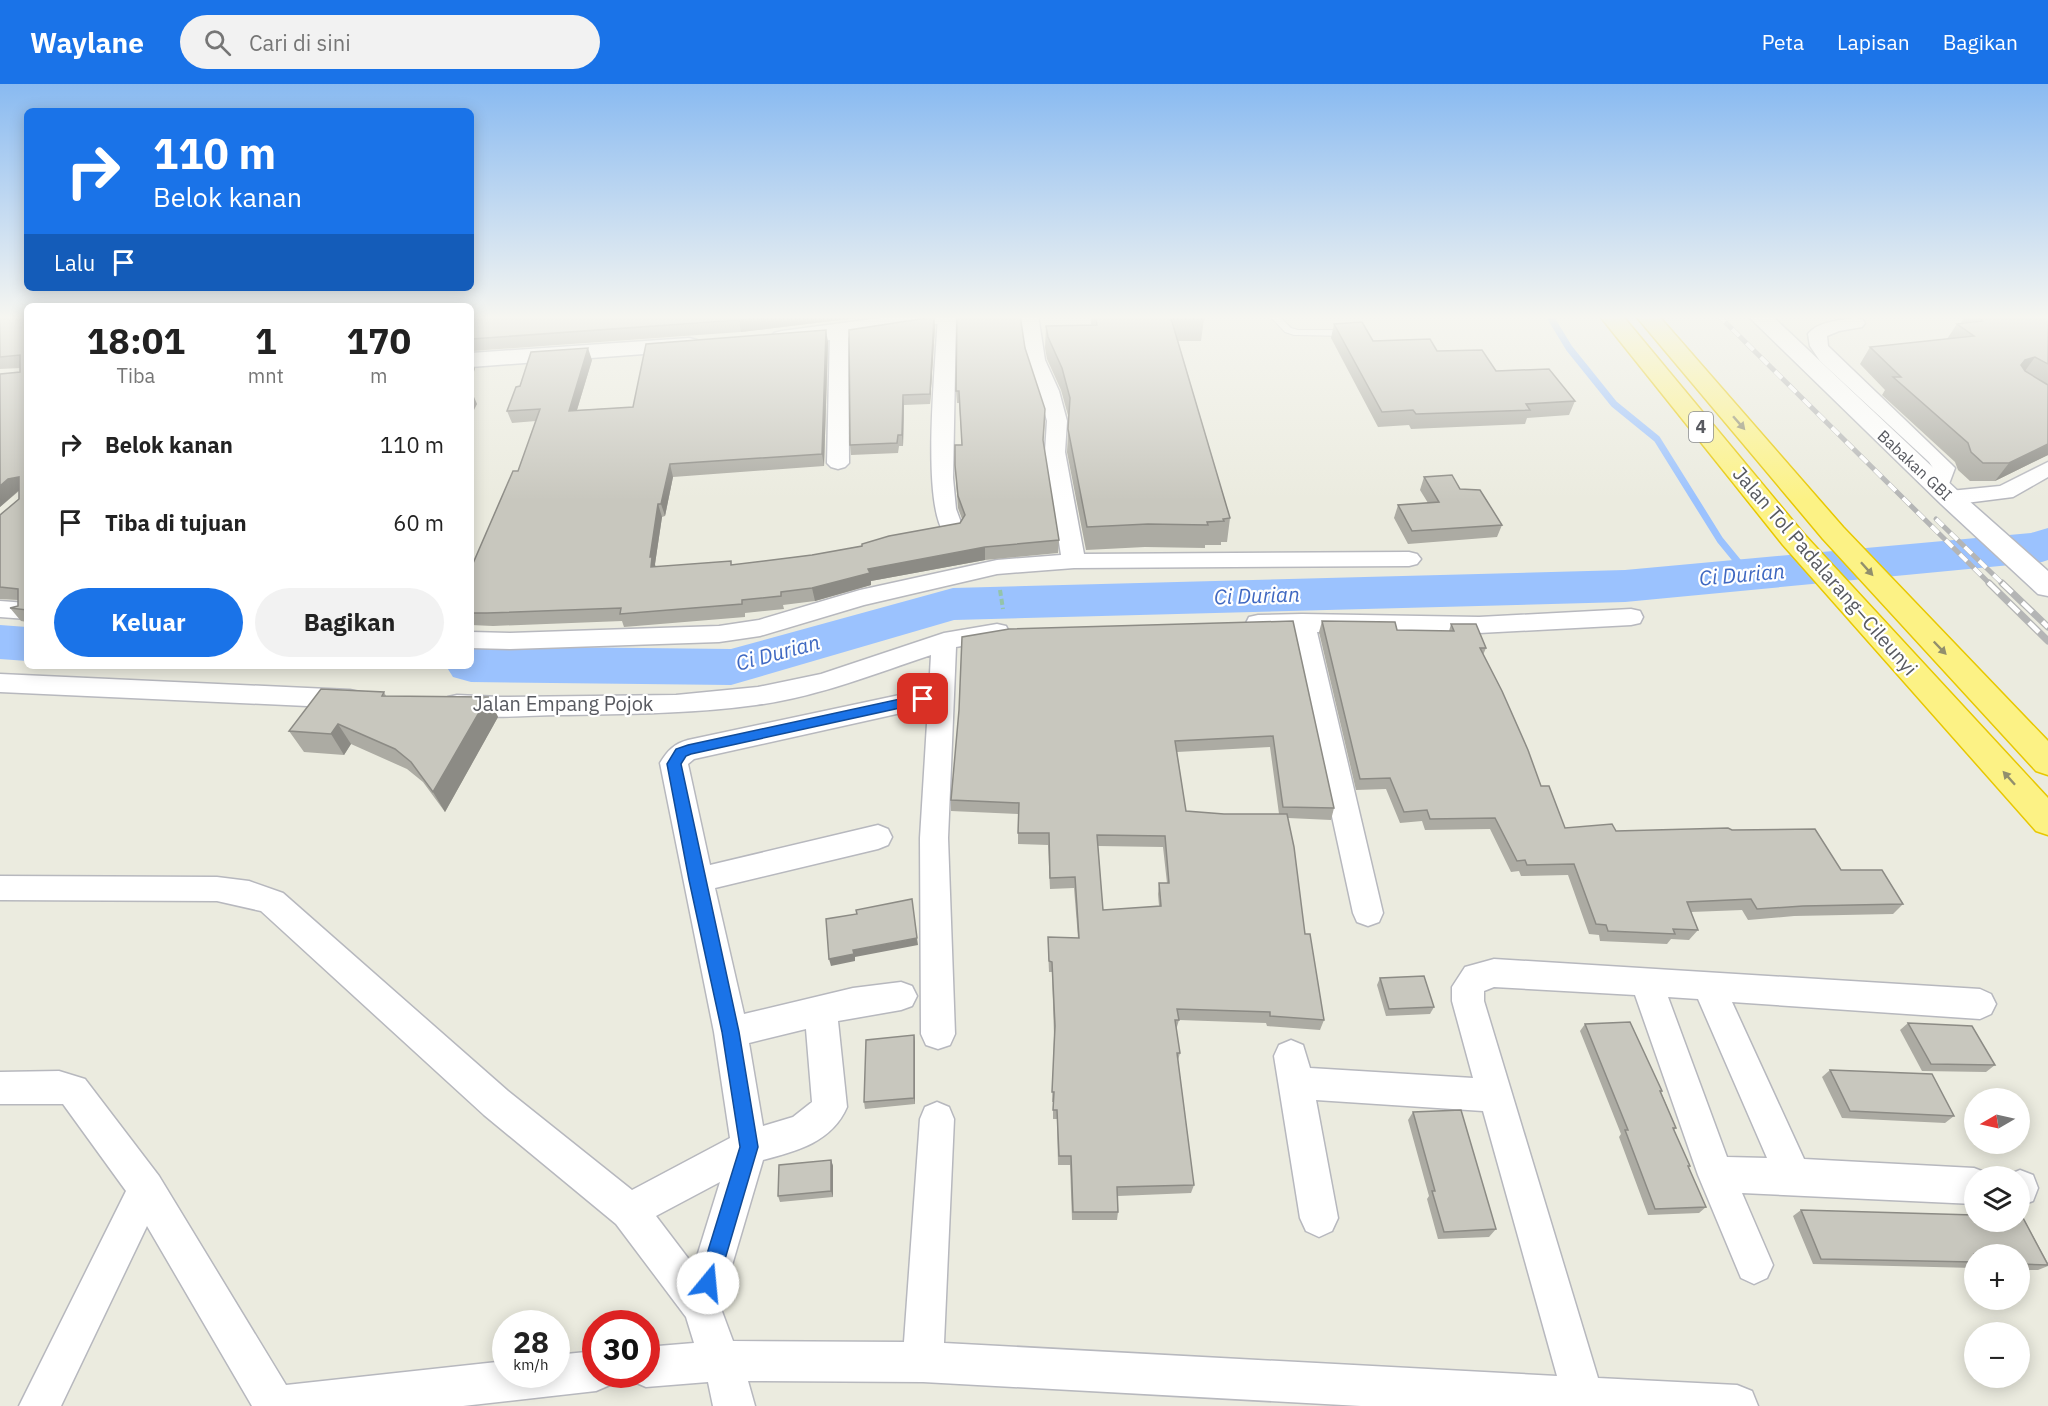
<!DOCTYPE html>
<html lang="id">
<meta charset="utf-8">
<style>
:root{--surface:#fff;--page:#f2f2f2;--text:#222;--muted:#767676;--accent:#1a73e8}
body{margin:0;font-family:"IBM Plex Sans",sans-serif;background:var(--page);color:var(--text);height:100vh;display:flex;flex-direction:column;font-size:22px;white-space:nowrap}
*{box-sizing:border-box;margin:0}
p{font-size:20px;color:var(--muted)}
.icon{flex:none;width:33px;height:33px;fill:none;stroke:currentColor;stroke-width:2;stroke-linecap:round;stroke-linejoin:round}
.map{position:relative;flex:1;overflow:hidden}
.sheet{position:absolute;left:24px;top:219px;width:450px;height:366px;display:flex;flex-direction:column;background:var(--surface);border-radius:9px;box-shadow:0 3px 15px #0003}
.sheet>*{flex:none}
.hud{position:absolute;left:24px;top:24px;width:450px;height:183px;border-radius:9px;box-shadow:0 3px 15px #0003;background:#1a73e8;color:#fff;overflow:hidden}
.needle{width:39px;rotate:261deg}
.buttons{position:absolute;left:1964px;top:1004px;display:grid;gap:12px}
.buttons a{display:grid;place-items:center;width:66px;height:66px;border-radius:50%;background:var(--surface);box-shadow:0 3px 15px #0003;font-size:30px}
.speed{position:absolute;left:492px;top:1226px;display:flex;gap:12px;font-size:30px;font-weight:700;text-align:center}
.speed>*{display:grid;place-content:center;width:78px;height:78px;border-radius:50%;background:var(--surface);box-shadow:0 3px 15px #0003;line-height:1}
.speed small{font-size:15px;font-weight:400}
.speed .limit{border:9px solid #d22;background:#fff;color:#111}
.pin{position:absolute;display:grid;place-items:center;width:51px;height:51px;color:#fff;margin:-26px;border-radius:12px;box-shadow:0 3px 9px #0006}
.me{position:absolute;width:66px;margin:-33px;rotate:17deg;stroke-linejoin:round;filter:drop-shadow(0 0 4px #0008)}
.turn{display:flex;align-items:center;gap:21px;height:126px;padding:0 30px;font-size:27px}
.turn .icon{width:78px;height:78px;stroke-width:2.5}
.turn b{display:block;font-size:42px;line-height:51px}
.then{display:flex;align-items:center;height:57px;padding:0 30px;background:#0003;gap:12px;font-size:22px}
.eta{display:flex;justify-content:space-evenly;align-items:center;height:102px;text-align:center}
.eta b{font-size:36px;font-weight:800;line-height:42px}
.cta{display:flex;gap:12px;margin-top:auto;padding:12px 30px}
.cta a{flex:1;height:69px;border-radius:36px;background:var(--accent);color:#fff;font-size:24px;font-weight:800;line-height:69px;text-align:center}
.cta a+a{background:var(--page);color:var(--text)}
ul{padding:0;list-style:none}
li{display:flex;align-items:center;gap:18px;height:78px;padding:0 30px}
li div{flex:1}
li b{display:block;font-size:22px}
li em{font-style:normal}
header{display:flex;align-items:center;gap:36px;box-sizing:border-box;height:84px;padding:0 30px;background:var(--accent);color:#fff}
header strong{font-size:28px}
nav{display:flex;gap:33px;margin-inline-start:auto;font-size:21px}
.search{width:420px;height:54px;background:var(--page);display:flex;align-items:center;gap:15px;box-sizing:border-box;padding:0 21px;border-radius:33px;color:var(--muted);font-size:22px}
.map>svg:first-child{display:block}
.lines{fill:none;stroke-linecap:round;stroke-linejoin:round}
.stream{stroke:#9bc2fe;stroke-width:7}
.river{fill:#9bc2fe;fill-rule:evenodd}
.lane-casing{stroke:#b7b8be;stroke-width:2}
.street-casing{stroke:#b7b8be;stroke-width:3}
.secondary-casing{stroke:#b8bac1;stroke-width:3}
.highway-casing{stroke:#e8c801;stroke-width:3}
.path{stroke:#94c4aa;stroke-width:4;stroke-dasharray:6 3;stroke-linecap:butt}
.lane{fill:#fff;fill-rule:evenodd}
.street{fill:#fff;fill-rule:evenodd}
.secondary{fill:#fff;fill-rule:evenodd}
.highway{fill:#fcf285;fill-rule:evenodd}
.rail-far1-casing{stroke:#b4b5b5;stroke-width:5}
.rail-casing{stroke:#b4b5b5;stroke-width:7}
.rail-far1{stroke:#fff;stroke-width:4;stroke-dasharray:10;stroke-linecap:butt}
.rail{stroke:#fff;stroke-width:4.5;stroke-dasharray:14;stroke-linecap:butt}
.wall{fill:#acaba3;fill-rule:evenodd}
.shaded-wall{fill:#8c8b85}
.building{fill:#c8c7be;stroke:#8c8b85;stroke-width:1.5;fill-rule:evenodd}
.oneway{fill:#918f6d}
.route{fill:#1a73e8;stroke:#114b97;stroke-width:1.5}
.labels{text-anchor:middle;stroke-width:4.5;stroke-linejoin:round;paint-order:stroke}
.far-street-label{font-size:16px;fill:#585a60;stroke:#fff}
.shield{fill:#fff;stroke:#8a8c90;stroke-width:1.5}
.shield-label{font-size:18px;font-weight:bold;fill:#585a60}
.street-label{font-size:20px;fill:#585a60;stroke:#fff}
.water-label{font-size:21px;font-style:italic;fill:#3f68c1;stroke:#fff}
</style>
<header>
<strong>Waylane</strong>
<div class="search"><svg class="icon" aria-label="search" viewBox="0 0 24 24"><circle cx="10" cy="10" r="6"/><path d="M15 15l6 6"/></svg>Cari di sini</div>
<nav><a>Peta</a><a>Lapisan</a><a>Bagikan</a></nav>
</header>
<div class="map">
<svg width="2048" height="1322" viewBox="0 0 2048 1322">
<rect width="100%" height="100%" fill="#ebebdf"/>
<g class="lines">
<!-- stream -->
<polyline class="stream" points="1549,231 1569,264 1614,320 1657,355 1720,456 1747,489"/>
<!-- river -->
<g class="river">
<polygon points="2048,444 2048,476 2042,478 1625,518 954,536 731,601 471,598 453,593 446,582 471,582 471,562 731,565 953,504 1625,486 2031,449"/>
<polygon points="0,541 27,543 27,577 0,575"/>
</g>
<defs>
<polygon id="lane" points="1269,231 1278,231 1291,244 1298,246 1348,246 1353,249 1348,252 1294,251 1285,248"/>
<g id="street">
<path d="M938,231H956L953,394L956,425L963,444L960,449L952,451L944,449C921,415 936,278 938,231Z"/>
<polygon points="1020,231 1038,231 1045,276 1059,307 1067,337 1065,368 1084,470 1409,468 1417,470 1421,475 1417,480 1409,482 1074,484 997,490 864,521 760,552 719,558 510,565 471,564 471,548 510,549 719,542 759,536 860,506 997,476 1061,471 1045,368 1047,337 1039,307 1027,276"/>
<path d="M1856,234L1862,235L1865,239L1862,243L1839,247L1827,252L1828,262L1951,380L1955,384L1946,408L1938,409L1930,408L1927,403L1933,384L1929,378L1820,277L1810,262L1808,250C1818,237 1841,236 1856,234Z"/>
<polygon points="839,243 845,244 848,248 849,379 845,383 838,385 831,383 827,379 830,248 833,244"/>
<polygon points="2048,378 2048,393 2013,413 1950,421 1942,419 1939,414 1942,409 1950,407 2000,402"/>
<polygon points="0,517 27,519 27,535 0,533"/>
<polygon points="1631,525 1640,527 1643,533 1640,539 1631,541 1479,549 1317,548 1383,829 1379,838 1368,842 1357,838 1353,829 1292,548 1258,547 1249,545 1246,539 1249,533 1258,531 1302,530 1479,533"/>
<path d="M997,540L1006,542L1009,548L1006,554L956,563L948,754L955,950L950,961L938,965L926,961L921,950L920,754L928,623L694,675L688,680L710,781L878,741L888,745L892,753L888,761L878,765L715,804L744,930L853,904L901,898L912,902L917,912L912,922L901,926L838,937L847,1023C832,1058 797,1067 763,1076L720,1222L733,1257L904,1258L920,1035L925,1023L937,1018L949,1023L954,1035L944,1259L1557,1292L1483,1027L1316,1016L1338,1134L1332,1147L1319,1153L1306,1147L1300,1134L1274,972L1279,961L1291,956L1303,961L1310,984L1473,994L1452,917V903L1465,883L1494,875L1980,905L1991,910L1996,920L1991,930L1980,935L1732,918L1804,1075L1974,1084L1987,1089L1988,1092H1974V1120L1742,1109L1773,1181L1767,1194L1754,1200L1741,1194L1698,1091L1635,911L1494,903L1484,907V917L1598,1294L1737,1301L1752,1307L1758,1322H1361L923,1298L748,1297L755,1322H713L708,1298L646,1303L632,1297L629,1290H646V1263L694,1259L686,1233L616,1140L484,1031L261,827L217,817L0,816V792L217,793L249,797L283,809L508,1007L632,1106L730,1054L714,948L660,679C668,666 674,660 688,656L923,606L929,607L931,571C874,590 817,613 756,621C691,630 626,630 561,631C525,631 482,637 448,627L444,620L448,613L457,611L500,613L676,611L758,603L821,590L944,549ZM1668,913L1698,915L1767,1074L1727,1073ZM806,945L812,1018L793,1033L763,1042L749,959ZM720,1098L694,1182L656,1132Z"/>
<polygon points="0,590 350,606 359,608 363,615 359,622 350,624 0,608"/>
<polygon points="59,987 85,995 159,1092 286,1301 506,1277 506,1290 556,1290 556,1271 596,1267 596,1290 615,1290 610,1301 596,1307 463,1322 252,1322 147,1142 61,1322 19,1322 126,1107 63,1020 0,1020 0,988"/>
<polygon points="2020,1086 2033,1091 2038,1104 2033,1117 2019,1122 2019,1092 2006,1092"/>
</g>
<g id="secondary">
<polygon points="903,231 958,231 955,236 947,238 839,255 782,261 774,259 771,254 774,249 782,247"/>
<polygon points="1747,231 1771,231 1959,408 2048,487 2048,512 2038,510 1941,420"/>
<polygon points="689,254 697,256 700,261 697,266 471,283 471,269"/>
</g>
<g id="highway">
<polygon points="1599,231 1622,231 1803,449 2048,714 2048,751 2036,747 1783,461"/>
<polygon points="1635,231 1658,231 1843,443 2048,657 2048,691 2036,687 1823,455"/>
</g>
</defs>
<!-- lane casing -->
<use href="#lane" class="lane-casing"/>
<!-- street casing -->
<use href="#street" class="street-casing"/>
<!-- secondary casing -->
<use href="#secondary" class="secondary-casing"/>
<!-- highway casing -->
<use href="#highway" class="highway-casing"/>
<!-- path -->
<polyline class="path" points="1000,506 1003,525"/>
<!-- lane -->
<use href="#lane" class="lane"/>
<!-- street -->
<use href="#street" class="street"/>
<!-- secondary -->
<use href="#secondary" class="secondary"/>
<!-- highway -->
<use href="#highway" class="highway"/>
<defs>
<g id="rail-far1">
<polyline points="1718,231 1991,501"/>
<polyline points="1936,435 2004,501"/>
</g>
<g id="rail">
<polyline points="1989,499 2048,557"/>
<polyline points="2002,499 2048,543"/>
</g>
</defs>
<!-- rail-far1 casing -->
<use href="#rail-far1" class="rail-far1-casing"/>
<!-- rail casing -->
<use href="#rail" class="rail-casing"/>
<!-- rail-far1 -->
<use href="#rail-far1" class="rail-far1"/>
<!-- rail -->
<use href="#rail" class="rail"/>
</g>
<!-- wall -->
<g class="wall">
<polygon points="0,231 27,231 27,538 21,537 10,524 18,522 18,516 0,515 0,431 19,415 19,407 0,423 0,290 20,288 20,284 0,285"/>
<polygon points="471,231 881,231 741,248 471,267"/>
<polygon points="1091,231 1202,231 1204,235 1201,257 1178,257 1230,434 1227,458 1221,458 1221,461 1205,461 1205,464 1145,463 1086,466 1067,368 1069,335 1061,306 1047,275 1045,264 1046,242 1091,241"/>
<polygon points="1966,231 2048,231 2048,371 1995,397 1970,397 1958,386 1955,378 1882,311 1885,306 1860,280 1870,263 1947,255 1957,240 1960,240"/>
<polygon points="934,233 935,242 930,320 904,321 903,362 899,362 898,369 851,371 850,361"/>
<polygon points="1334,240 1373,257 1437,267 1575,317 1569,331 1527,334 1525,340 1411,345 1409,341 1378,343 1331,254"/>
<polygon points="828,258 824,382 673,393 665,432 662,433 655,480 655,483 732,481 812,471 862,462 960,439 962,435 958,424 955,381 962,361 959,319 957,319 956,307 1025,264 1045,337 1043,359 1059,456 1058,469 985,476 871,497 871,501 815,517 783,521 784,525 745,529 745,533 624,543 622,537 493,542 471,541 471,484 518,387 536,337 512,339 507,327 520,302 592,276 577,326 633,323"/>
<polygon points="1424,393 1460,405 1502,441 1497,453 1408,460 1394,434 1398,421 1428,419 1420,406"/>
<path d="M1293,537L1334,724L1331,736L1288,734L1305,850L1324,936L1320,946L1267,942L1266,939L1179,936L1176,946L1180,969L1178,976L1194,1101L1191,1109L1118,1112V1128L1117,1136H1072L1070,1081H1058L1057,1035H1053V1018H1052L1054,952L1052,888H1049L1048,864V853L1078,854L1074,804L1050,805L1048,761L1018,760V730L951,727V716ZM1270,663L1279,730H1224L1186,727L1177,668ZM1098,762L1163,763L1167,799H1159L1158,810L1159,822L1103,826Z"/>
<polygon points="1322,537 1397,546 1449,547 1451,540 1486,564 1483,571 1541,702 1565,744 1616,747 1732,746 1841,786 1903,820 1893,830 1794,832 1748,836 1742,826 1691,828 1698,846 1689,856 1671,855 1667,860 1600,857 1599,851 1589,850 1568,791 1521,792 1519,787 1511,788 1490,745 1425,746 1422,737 1400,739 1386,705 1356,706 1319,548"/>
<polygon points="384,608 386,612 488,613 498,633 445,728 423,698 407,685 351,660 344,671 304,668 289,647"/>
<polygon points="1380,894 1434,923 1430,930 1386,932 1377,901"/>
<polygon points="1908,939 1995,981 1986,988 1922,987 1900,946"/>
<polygon points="1585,940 1662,1007 1661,1008 1676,1044 1674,1046 1690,1082 1688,1084 1706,1123 1699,1129 1648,1131 1619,1053 1621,1050 1580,947"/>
<polygon points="914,951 915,958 915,1020 865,1025 864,1018"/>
<polygon points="1830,986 1954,1032 1945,1039 1842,1034 1822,993"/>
<polygon points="1413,1028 1496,1145 1489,1153 1438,1155 1427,1115 1429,1112 1408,1036"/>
<polygon points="831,1076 833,1082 833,1113 780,1118 778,1112"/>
<polygon points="1801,1126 1974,1131 1974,1137 2019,1137 2019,1132 2022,1132 2048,1179 2048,1182 2038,1186 2019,1186 2019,1170 1974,1170 1974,1184 1813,1180 1793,1132"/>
</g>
<!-- shaded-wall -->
<g class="shaded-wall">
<polygon points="782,231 881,231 741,248 739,236"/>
<polygon points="934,233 935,242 930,320 930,310"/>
<polygon points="826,246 828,258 824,382 822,370"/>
<polygon points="588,264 592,276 573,339 569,327"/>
<polygon points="2035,273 2022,291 2012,294 2025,276"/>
<polygon points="471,274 475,285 471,296"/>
<polygon points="472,308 477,320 471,332 471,310"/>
<polygon points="903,311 904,321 903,362 902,351"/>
<polygon points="2048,360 2048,371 1995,397 2009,379"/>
<polygon points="670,380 673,393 665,432 661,420"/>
<polygon points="19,393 27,405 18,407 0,423 0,402 8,395"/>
<polygon points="658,420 662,433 655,480 656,485 651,483 650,473"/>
<polygon points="985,463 985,476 871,497 871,501 815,517 812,504 868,485"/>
<polygon points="488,613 498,633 445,728 433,708"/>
<polygon points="338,640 351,660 344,671 331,650"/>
<polygon points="917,854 918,861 855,873 855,877 831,882 829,875 853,866"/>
<polygon points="914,951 915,958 915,1020 914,1014"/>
<polygon points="831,1076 833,1082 833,1113 831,1107"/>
</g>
<!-- building -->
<g class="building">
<polygon points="0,231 27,231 27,526 10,524 18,522 18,505 0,503 0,431 19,415 19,393 8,395 0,402 0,290 20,288 20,271 0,273"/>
<polygon points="471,231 782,231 739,236 471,255"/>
<polygon points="957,231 1020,231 1025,264 1045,325 1043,356 1059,456 985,463 868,485 870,489 812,504 781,508 781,512 742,516 742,520 620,530 621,524 487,529 471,529 471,484 513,387 518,387 540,325 507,327 516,303 520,302 531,268 588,264 569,327 633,323 646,260 826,246 822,370 670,380 661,420 658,420 650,473 652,473 651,483 731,477 731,481 812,471 862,462 862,460 889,452 960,439 965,431 958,412 955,381 955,361 962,361 959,307 956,307"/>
<polygon points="1095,231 1170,231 1230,434 1223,435 1224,437 1207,438 1208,441 1148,440 1087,443 1068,345 1070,314 1062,284 1048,253 1046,242 1097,241"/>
<polygon points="1171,231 1202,231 1204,235 1173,235"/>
<polygon points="1977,231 2048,231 2048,280 2035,273 2025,276 2021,281 2025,287 2048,301 2048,360 2009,379 1983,379 1971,368 1968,359 1893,293 1901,293 1870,263 1974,252 1957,240 1983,237"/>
<polygon points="934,233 930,310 903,311 902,351 898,351 897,359 850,361 849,246"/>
<polygon points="1362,238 1373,257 1430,255 1437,267 1482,266 1496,287 1549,285 1575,317 1526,320 1530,326 1416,330 1413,326 1382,328 1334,240"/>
<polygon points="1452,391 1460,405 1480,406 1502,441 1412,447 1398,421 1439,418 1424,393"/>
<path d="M1293,537L1334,724L1283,723L1273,652L1175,657L1186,727L1224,730H1287L1294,763L1305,850H1310L1324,936L1270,932V928L1177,925L1179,936H1175L1180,969H1177L1194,1101L1117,1103L1118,1128H1073L1071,1072H1059L1057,1026H1053L1054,1008H1052L1055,942L1052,878L1049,877L1048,853L1079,854L1075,793L1050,794L1049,749H1018L1019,719L951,716L959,626L962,553L1009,545ZM1097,751L1165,752L1169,799H1159L1161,822L1103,826Z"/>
<polygon points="1322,537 1395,538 1397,546 1454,547 1451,540 1476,540 1486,564 1480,564 1502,607 1528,666 1541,702 1549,702 1565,744 1612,740 1616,747 1728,744 1732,746 1815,745 1841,786 1882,786 1903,820 1803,822 1757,825 1751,815 1687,818 1698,846 1673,845 1675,850 1608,847 1606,841 1596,840 1574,780 1527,781 1525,776 1517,777 1495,734 1430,735 1427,726 1404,728 1390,694 1360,695"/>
<polygon points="321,605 384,608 382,612 488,613 433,708 411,678 395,665 338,640 331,650 289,647"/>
<polygon points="912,815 917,854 853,866 854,870 829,875 826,835 857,830 856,826"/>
<polygon points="1424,892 1434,923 1389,925 1380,894"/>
<polygon points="1630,938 1662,1007 1660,1007 1676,1044 1673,1044 1690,1082 1688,1082 1706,1123 1655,1125 1625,1046 1628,1046 1585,940"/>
<polygon points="1908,939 1972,942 1995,981 1931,980"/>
<polygon points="914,951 914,1014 864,1018 866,956"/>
<polygon points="1830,986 1932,990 1954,1032 1850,1027"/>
<polygon points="1461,1026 1496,1145 1444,1148 1432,1107 1435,1107 1413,1028"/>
<polygon points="831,1076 831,1107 778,1112 779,1081"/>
<polygon points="1801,1126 1974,1131 1974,1137 2019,1137 2019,1132 2022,1132 2048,1181 2019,1180 2019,1170 1974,1170 1974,1178 1821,1175"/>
</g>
<!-- one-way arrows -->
<defs><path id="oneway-solid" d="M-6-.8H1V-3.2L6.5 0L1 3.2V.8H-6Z" transform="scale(1.5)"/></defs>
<g class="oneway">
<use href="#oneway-solid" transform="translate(1739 339) rotate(49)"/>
<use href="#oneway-solid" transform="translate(1867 485) rotate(48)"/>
<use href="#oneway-solid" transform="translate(1940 564) rotate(46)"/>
<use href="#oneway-solid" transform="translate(2009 694) rotate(-132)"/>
</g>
<!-- sky -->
<linearGradient id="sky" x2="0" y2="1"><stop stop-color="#89baf1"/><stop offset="0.56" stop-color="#f6f6f1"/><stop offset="1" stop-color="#f6f6f1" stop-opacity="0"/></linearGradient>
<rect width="2048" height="416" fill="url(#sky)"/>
<!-- route -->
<polygon class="route" points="923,610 929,615 927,618 691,670 686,672 681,680 739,948 758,1063 718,1199 715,1206 708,1209 701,1206 698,1199 740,1063 722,948 689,796 667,680 676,665 688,661"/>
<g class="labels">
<!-- far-street labels -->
<g class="far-street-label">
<text transform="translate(1915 381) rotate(43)" y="6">Babakan GBI</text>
</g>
<!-- shield labels -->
<rect class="shield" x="1689" y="328" width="24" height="30" rx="4.5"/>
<g class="shield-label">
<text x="1701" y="349">4</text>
</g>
<!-- street labels -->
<g class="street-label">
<text transform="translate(1825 487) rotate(49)" y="7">Jalan Tol Padalarang–Cileunyi</text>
<text x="563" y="627">Jalan Empang Pojok</text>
</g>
<!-- water labels -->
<g class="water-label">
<text transform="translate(1742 491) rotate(-5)" y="7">Ci Durian</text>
<text transform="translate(1257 512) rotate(-2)" y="7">Ci Durian</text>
<text transform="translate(778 569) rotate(-15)" y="7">Ci Durian</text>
</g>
</g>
</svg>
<div class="buttons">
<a><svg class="needle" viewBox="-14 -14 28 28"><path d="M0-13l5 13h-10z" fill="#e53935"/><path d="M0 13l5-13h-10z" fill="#767676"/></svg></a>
<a><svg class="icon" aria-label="layers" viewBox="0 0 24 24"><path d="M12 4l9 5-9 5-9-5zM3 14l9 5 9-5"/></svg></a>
<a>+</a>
<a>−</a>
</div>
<div class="speed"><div>28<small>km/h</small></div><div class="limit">30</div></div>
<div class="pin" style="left:923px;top:615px;background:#d93025"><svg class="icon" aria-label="arrive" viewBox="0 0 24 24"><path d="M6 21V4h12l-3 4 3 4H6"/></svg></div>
<svg class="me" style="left:708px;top:1199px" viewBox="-20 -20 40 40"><circle r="19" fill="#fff"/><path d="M0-13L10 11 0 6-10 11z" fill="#1a73e8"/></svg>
<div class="hud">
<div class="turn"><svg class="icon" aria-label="right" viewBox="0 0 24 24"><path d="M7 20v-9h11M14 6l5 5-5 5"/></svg><div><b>110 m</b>Belok kanan</div></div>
<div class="then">Lalu<svg class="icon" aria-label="arrive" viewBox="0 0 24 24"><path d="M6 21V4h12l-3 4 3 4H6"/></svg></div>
</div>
<section class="sheet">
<div class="eta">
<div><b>18:01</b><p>Tiba</p></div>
<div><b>1</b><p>mnt</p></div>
<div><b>170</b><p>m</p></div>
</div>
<ul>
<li><svg class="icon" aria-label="right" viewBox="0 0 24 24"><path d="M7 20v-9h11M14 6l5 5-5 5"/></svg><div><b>Belok kanan</b></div><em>110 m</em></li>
<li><svg class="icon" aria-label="arrive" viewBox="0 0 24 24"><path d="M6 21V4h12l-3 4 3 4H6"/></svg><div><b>Tiba di tujuan</b></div><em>60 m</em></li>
</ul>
<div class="cta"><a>Keluar</a><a>Bagikan</a></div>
</section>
</div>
